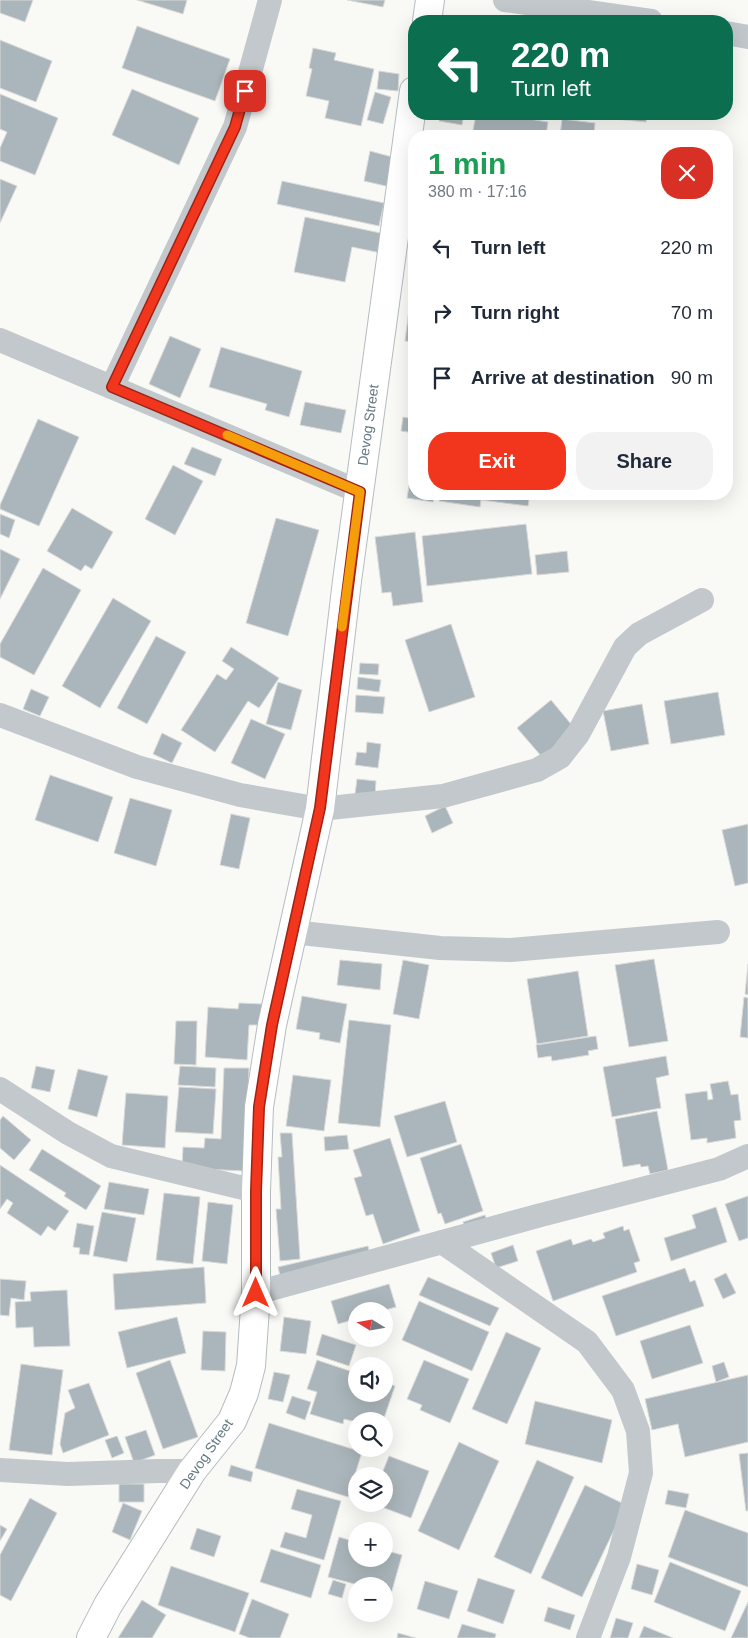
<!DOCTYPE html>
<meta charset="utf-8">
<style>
:root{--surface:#fff;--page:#f2f2f3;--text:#1f2937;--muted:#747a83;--accent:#f2361e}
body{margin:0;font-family:Arial,sans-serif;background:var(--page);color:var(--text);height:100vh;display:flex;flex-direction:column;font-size:19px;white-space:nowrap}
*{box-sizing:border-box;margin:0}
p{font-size:16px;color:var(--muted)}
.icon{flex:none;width:28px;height:28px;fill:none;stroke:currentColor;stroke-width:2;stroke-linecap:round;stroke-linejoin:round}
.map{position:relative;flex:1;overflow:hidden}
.details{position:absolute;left:408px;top:130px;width:325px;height:370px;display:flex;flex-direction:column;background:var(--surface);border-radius:20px;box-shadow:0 5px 20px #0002}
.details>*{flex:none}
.hud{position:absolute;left:408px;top:15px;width:325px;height:105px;border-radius:20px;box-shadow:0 5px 20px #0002;background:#0b6e4f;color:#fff;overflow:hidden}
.needle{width:32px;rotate:281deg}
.buttons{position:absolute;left:348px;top:1302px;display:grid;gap:10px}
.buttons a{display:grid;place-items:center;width:45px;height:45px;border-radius:50%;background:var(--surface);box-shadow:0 5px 20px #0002;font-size:25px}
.pin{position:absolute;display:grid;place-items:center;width:42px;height:42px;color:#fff;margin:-21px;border-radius:10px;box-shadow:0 2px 8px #0006}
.me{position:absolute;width:55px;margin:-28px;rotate:0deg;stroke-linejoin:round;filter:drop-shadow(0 0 4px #0008)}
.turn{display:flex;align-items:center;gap:18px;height:105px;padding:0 20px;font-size:22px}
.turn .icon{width:65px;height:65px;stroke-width:2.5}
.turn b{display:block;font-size:35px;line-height:42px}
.round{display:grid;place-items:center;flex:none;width:52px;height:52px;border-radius:20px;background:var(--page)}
.overview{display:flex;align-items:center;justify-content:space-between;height:85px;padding:0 20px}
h1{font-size:30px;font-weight:800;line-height:38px;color:#1e9e55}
.button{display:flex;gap:10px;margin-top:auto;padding:10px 20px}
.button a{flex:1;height:58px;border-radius:20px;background:var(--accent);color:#fff;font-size:20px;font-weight:800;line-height:58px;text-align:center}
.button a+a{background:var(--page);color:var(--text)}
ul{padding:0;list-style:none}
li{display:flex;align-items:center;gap:15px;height:65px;padding:0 20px}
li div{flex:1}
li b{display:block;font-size:19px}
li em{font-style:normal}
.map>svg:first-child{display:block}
.building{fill:#aab6bb;stroke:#dbdbd9}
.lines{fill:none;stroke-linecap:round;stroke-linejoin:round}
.secondary-casing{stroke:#b4bcc0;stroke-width:30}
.street{stroke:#c2c8cb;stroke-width:24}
.secondary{stroke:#fff;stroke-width:28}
.route-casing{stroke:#9d2314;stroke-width:12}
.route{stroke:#f2361e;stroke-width:9}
.slow{stroke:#f59e0b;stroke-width:9}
.labels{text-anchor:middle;stroke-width:5;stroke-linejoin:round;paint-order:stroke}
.street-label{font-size:14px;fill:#627984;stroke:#fff}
</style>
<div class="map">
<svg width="748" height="1638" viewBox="0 0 748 1638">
<rect width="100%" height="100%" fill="#f9f9f6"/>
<!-- building -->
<g class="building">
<polygon points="0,0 33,0 25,22 0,13"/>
<polygon points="137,0 187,0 183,14"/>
<polygon points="347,0 385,0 383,7"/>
<polygon points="137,26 230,59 215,101 122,68"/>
<polygon points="0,40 52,61 36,102 0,88"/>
<polygon points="313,48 336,53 334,60 374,69 361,126 325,118 329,101 306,96 312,69 309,68"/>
<polygon points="379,71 399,74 398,91 377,89"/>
<polygon points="132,89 199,118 179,165 112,135"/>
<polygon points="375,92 391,97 383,124 367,120"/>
<polygon points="0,94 58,118 35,175 0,161 0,148 7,132 0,129"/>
<polygon points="440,114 464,114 462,125 439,121"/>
<polygon points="476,114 498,114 548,122 546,136 472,136"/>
<polygon points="605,114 647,114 646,122 604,118"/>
<polygon points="562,119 595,123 594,136 560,136"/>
<polygon points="370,151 396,158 390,187 364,181"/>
<polygon points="0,179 17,186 0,223"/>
<polygon points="282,181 384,203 379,226 277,204"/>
<polygon points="305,217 385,234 381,253 352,247 345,282 294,272"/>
<polygon points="411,294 414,294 414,342 405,341"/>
<polygon points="170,336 201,349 180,398 149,384"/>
<polygon points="221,347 302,371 289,417 265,410 267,404 209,387"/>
<polygon points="305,402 346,410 341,433 300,425"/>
<polygon points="403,417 414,419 414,433 401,431"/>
<polygon points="38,419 79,437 39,526 0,509 0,505"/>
<polygon points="192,447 222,459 215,476 184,464"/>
<polygon points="413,461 414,494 435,494 433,502 407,498"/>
<polygon points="173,465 203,481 175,535 145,519"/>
<polygon points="436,494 530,494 528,506 481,500 480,507 439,501 440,496 436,496"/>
<polygon points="72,508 113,532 92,569 85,565 81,571 47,551"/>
<polygon points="0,514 15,520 9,538 0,534"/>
<polygon points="276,518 319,530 288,636 246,623"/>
<polygon points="526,524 532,574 427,586 422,536"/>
<polygon points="415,532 423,602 393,606 391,592 382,593 375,537"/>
<polygon points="0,549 20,559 0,599"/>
<polygon points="567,551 569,572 537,575 535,555"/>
<polygon points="43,568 81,590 34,675 0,657 0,644"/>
<polygon points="113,598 151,621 100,708 62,686"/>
<polygon points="451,624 475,697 429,712 405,640"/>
<polygon points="156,636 186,652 147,724 117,708"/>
<polygon points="231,647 279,678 259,708 248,701 215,752 181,730 217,674 226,680 234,669 222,661"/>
<polygon points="360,663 379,664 378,675 359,674"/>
<polygon points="358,677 381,680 379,692 357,689"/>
<polygon points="278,682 302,690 291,730 266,724"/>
<polygon points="31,689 49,697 40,716 23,709"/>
<polygon points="718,692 725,735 671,744 664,701"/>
<polygon points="356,695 385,697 383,714 355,712"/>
<polygon points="551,700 575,729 542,757 517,728"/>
<polygon points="642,704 649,744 611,751 603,711"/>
<polygon points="251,719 285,734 265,779 231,763"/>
<polygon points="162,733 182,743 172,763 153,754"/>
<polygon points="367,742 381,744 378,768 355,765 357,752 366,753"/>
<polygon points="50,775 113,797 98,842 35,820"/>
<polygon points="357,779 376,781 375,796 355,794"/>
<polygon points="130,798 172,810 156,866 114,853"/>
<polygon points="445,806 453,823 432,833 425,816"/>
<polygon points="231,814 250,818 239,869 220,865"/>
<polygon points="748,824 748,883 735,886 722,830"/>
<polygon points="654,959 668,1041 629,1047 615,965"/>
<polygon points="340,960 382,964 380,990 337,985"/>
<polygon points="403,960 429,965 419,1019 393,1014"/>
<polygon points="748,964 748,995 745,994"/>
<polygon points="578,971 588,1036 537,1044 527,979"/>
<polygon points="302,996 347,1004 340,1043 319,1039 320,1033 296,1029"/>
<polygon points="744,997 748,998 748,1038 740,1037"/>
<polygon points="239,1003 262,1004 261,1025 249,1025 247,1060 205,1057 208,1007 238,1009"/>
<polygon points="349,1020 391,1025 380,1127 338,1123"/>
<polygon points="176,1021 197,1021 196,1065 174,1064"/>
<polygon points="596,1036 598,1049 588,1051 589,1055 552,1061 551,1056 538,1058 536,1045"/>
<polygon points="666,1056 669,1075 656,1078 661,1108 612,1117 603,1067"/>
<polygon points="36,1066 55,1070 50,1092 31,1088"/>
<polygon points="180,1066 216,1068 215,1087 178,1085"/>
<polygon points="224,1068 249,1068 245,1171 182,1168 183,1147 204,1148 205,1138 221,1139"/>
<polygon points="78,1069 108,1076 97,1117 68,1109"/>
<polygon points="293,1075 331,1080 324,1131 286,1126"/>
<polygon points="728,1081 731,1095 738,1094 741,1120 734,1121 736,1138 707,1143 707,1138 691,1140 685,1094 707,1091 708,1100 713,1099 710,1084"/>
<polygon points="179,1087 216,1089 213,1134 175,1132"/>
<polygon points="126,1093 168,1096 165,1148 122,1145"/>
<polygon points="445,1101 457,1142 407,1157 394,1116"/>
<polygon points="657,1111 668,1170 650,1174 648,1166 641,1167 640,1164 623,1167 615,1119"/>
<polygon points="3,1116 31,1140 14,1160 0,1148 0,1120"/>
<polygon points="280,1133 292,1133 300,1259 280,1261 276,1209 281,1209 278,1157 282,1157"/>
<polygon points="347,1135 349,1149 325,1151 324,1137"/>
<polygon points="390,1138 420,1231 383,1244 373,1214 366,1216 354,1178 362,1176 353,1150"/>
<polygon points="461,1144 483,1211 445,1224 441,1213 438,1214 420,1158"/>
<polygon points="42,1149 101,1186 86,1210 64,1196 66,1193 29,1170"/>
<polygon points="0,1165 69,1211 55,1231 48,1226 41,1236 7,1213 13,1203 7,1199 0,1209"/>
<polygon points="109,1182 149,1189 144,1215 104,1209"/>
<polygon points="164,1193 200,1197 193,1264 156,1260"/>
<polygon points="748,1196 748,1238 739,1241 725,1204"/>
<polygon points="208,1202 233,1205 227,1264 202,1261"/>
<polygon points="716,1207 727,1242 671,1261 664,1238 696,1228 692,1215"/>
<polygon points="102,1212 136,1218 127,1262 93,1256"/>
<polygon points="485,1215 489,1227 467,1234 463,1222"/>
<polygon points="77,1223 94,1226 89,1255 79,1254 80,1248 73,1247"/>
<polygon points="623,1226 624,1231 629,1229 640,1261 634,1263 637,1272 553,1301 536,1251 571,1239 573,1245 591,1239 593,1242 605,1238 603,1233"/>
<polygon points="513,1245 518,1261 496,1268 491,1253"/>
<polygon points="368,1246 371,1260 281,1280 278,1267"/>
<polygon points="204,1267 206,1303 115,1310 113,1274"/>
<polygon points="685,1268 690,1282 695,1280 704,1306 616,1336 602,1296"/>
<polygon points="726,1273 736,1293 723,1299 714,1279"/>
<polygon points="428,1277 499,1308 490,1326 419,1295"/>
<polygon points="0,1279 26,1281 24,1300 11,1298 9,1316 0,1315"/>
<polygon points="389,1284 396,1307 381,1311 356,1311 356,1319 338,1324 331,1301"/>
<polygon points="67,1290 70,1346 34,1347 33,1327 16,1328 15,1302 31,1301 30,1292"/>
<polygon points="419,1301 489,1332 472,1371 402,1340"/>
<polygon points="177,1317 186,1353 127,1368 118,1332"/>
<polygon points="284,1317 311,1321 306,1354 280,1351"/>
<polygon points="690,1325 703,1363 652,1379 640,1341"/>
<polygon points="203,1331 226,1332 225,1371 201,1370"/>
<polygon points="506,1332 541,1348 507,1424 472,1409"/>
<polygon points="322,1334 356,1345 349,1366 316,1355"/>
<polygon points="170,1360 198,1437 163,1449 136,1373"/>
<polygon points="317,1360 356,1373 356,1394 384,1394 384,1382 395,1386 383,1421 356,1421 356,1428 354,1427 356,1422 344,1419 343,1424 310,1414 317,1392 307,1389"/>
<polygon points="424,1360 469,1379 450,1423 420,1410 422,1405 407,1399"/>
<polygon points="724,1362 729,1377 716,1382 712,1366"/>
<polygon points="21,1364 63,1370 52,1455 9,1450"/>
<polygon points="274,1372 290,1375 283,1402 268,1399"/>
<polygon points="748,1375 748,1442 685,1457 678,1424 652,1430 645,1399"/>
<polygon points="89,1383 109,1435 63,1453 60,1444 65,1413 75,1408 68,1390"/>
<polygon points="292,1396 311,1402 305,1420 286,1413"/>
<polygon points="535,1401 612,1420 602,1463 525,1444"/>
<polygon points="269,1423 362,1452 348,1497 255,1468"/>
<polygon points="146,1430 155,1455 134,1463 125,1437"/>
<polygon points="117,1436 124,1453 112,1458 105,1440"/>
<polygon points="459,1442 499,1461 459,1550 418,1531"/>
<polygon points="748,1453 748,1511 746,1511 739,1454"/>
<polygon points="389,1456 429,1471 411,1518 374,1504 384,1504 384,1476 381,1476"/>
<polygon points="537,1460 574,1477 531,1574 494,1557"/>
<polygon points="231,1465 253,1472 251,1482 228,1476"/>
<rect x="119" y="1484" width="25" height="18"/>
<polygon points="585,1485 626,1505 582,1597 541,1578"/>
<polygon points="297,1489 341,1501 324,1560 280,1547 285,1532 306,1538 312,1515 291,1509"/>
<polygon points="668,1490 689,1494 686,1508 665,1504"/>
<polygon points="30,1498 57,1513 11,1601 0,1595 0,1555"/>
<polygon points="123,1503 142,1511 130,1540 112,1532"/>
<polygon points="685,1510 748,1533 748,1587 668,1557"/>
<polygon points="0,1525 7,1529 0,1541"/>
<polygon points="197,1528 221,1536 214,1557 190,1549"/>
<polygon points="339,1537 356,1542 356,1559 384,1559 384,1550 402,1555 391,1594 384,1592 384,1586 362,1586 328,1577"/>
<polygon points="271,1549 321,1565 311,1598 260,1582"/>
<polygon points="670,1562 741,1591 725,1631 654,1602"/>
<polygon points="637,1564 659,1570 652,1595 631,1589"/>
<polygon points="171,1566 249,1593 235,1632 158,1605"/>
<polygon points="478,1578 515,1590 503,1624 467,1611"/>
<polygon points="333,1580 346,1584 342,1598 328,1594"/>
<polygon points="425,1581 458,1591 449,1619 417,1609"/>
<polygon points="252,1599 289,1614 280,1638 250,1638 239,1634"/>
<polygon points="142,1600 166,1615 152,1638 118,1638"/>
<polygon points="748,1602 748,1638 731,1638"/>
<polygon points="548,1607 575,1615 570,1630 544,1621"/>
<polygon points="616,1618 633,1623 628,1638 610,1638"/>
<polygon points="462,1624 496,1634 495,1638 457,1638"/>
<polygon points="644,1626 673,1638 639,1638"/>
<polygon points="398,1633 416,1638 397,1638"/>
</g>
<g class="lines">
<defs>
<g id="secondary">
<polyline points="427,21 430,0"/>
<polyline points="91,1638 108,1605 192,1471 232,1421 244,1393 251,1366 256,1293 256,1191 259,1107 272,1025 320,809 347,581 414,91"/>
</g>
</defs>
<!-- secondary casing -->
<use href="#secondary" class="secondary-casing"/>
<!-- street -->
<g class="street">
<polyline points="505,0 651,21"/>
<polyline points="726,33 748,37"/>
<polyline points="0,340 360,492"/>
<polyline points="112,387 235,127 270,0"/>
<polyline points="0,715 137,767 240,795 320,809 443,796 537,770 560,757 578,734 625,647 639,634 702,600"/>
<polyline points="292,932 440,948 511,950 718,932"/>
<polyline points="0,1089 68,1133 111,1156 256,1191"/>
<polyline points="442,1242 587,1342 623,1390 638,1431 641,1473 619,1557 588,1638"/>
<polyline points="256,1293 541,1215 719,1169 748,1156"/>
<polyline points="0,1470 68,1474 158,1471 192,1471"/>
</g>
<!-- secondary -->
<use href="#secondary" class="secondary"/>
</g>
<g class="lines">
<defs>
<polyline id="route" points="245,91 235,127 112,387 360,492 320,808 272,1025 259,1107 256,1191 256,1293"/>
</defs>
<!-- route casing -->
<use href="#route" class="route-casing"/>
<!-- route -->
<use href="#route" class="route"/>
<!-- slow -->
<polyline class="slow" points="227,435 360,492 342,627"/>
</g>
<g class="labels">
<!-- street labels -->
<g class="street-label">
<text transform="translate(368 425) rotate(-82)" y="5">Devog Street</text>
<text transform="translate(206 1454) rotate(-55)" y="5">Devog Street</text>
</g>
</g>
</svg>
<div class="buttons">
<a><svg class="needle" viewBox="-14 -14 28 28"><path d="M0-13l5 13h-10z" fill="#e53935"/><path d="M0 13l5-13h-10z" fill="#747a83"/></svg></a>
<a><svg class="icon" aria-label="sound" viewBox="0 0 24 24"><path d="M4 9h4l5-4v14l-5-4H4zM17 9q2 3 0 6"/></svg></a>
<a><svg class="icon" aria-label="search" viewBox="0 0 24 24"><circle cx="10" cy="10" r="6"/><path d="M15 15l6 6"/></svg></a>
<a><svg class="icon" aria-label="layers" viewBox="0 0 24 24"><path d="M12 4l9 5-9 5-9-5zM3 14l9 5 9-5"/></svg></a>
<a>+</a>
<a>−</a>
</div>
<div class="pin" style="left:245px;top:91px;background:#d93025"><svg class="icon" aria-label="arrive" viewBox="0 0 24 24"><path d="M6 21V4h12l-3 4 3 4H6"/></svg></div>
<svg class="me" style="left:256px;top:1293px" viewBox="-20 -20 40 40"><path d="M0-17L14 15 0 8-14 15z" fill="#f2361e" stroke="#fff" stroke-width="4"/></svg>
<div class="hud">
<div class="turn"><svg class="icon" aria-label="left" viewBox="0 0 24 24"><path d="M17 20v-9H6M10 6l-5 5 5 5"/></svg><div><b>220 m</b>Turn left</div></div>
</div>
<section class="details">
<div class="overview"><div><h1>1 min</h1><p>380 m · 17:16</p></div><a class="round" style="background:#d93025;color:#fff"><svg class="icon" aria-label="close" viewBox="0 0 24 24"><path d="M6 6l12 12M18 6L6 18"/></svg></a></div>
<ul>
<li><svg class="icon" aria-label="left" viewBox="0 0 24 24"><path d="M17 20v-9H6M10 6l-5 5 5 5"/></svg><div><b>Turn left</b></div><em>220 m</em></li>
<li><svg class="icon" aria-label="right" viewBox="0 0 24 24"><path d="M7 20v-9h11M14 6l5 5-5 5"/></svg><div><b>Turn right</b></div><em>70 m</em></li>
<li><svg class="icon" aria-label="arrive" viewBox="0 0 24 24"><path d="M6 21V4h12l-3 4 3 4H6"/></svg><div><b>Arrive at destination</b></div><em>90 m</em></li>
</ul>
<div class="button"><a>Exit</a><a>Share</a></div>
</section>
</div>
